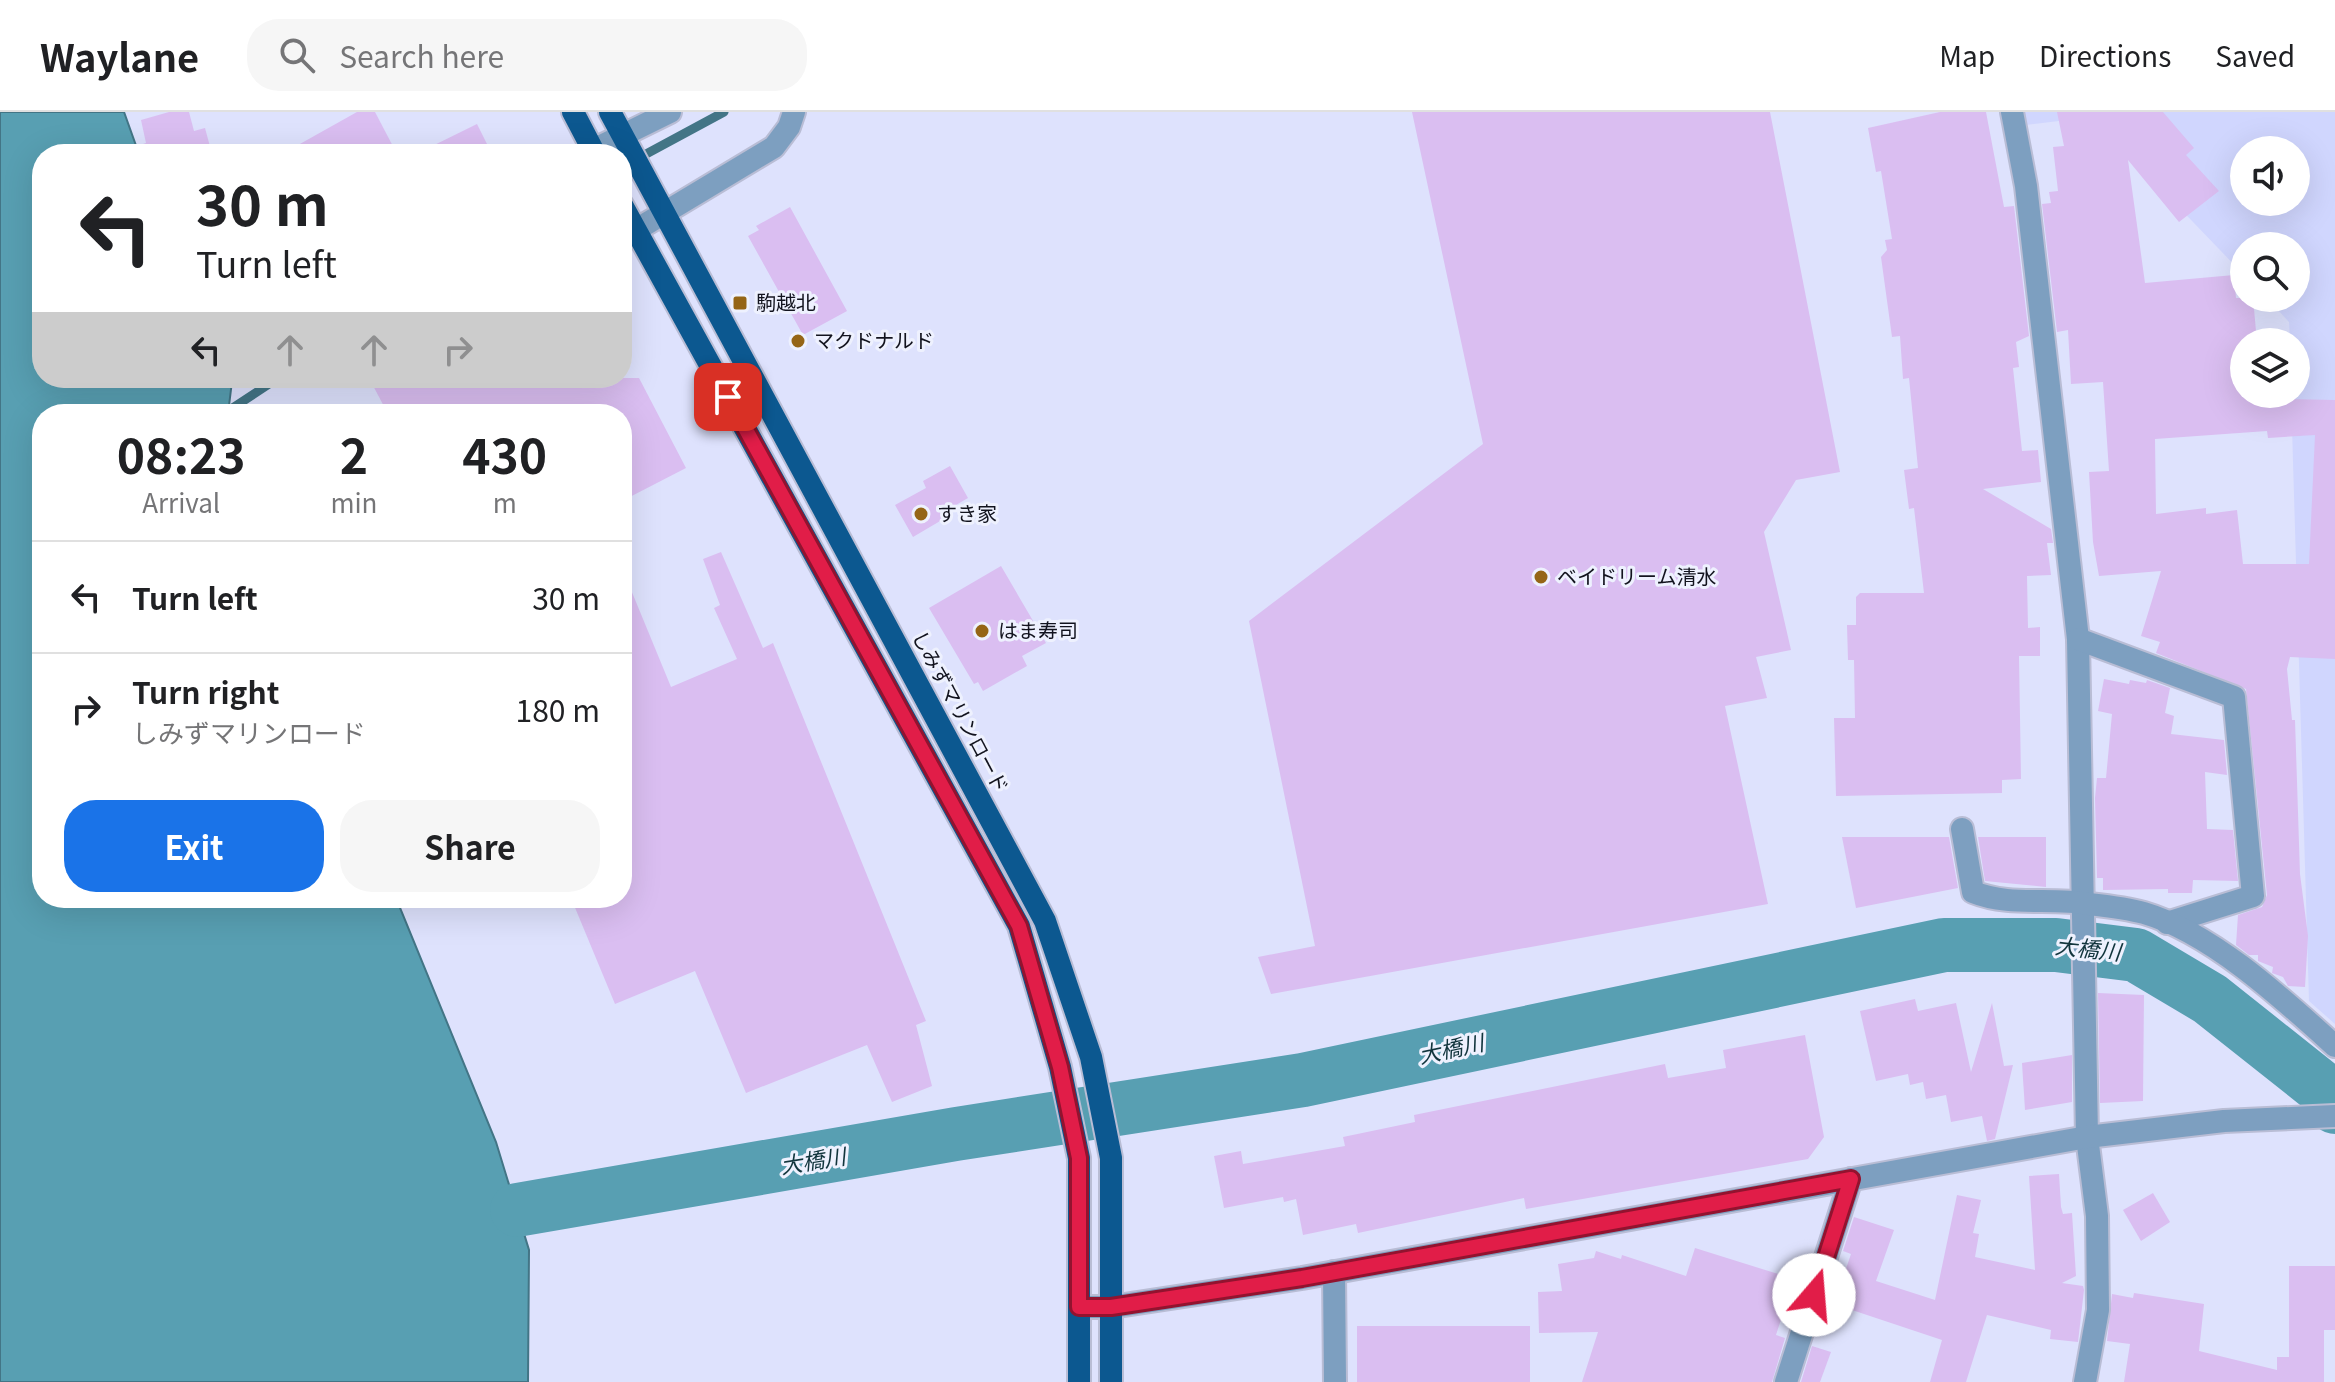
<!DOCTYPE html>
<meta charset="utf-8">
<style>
:root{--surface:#fff;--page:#f6f6f6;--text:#202124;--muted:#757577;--line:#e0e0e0;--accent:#1a73e8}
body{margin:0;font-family:Georgia,"Noto Sans JP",serif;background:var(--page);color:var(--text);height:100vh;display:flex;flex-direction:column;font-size:30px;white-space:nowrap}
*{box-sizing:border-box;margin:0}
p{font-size:26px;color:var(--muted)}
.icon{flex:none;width:44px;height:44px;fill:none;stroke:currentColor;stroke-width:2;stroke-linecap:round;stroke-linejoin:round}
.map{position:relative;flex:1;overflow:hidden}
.details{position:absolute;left:32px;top:292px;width:600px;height:504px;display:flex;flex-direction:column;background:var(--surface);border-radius:32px;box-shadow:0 8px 32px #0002}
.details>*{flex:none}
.hud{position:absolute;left:32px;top:32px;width:600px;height:244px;border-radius:32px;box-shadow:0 8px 32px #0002;background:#fff;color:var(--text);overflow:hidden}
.tools{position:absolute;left:2230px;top:24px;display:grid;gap:16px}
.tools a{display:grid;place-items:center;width:80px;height:80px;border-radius:50%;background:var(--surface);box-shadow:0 8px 32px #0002;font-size:40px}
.pin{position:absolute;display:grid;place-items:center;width:68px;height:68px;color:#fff;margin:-34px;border-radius:16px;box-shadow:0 4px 12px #0006}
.me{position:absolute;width:88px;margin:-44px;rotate:18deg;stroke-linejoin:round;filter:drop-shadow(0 0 6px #0008)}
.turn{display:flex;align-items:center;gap:28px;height:168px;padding:0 32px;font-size:36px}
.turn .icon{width:104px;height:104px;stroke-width:2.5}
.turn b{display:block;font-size:56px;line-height:68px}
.lanes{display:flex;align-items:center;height:76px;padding:0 32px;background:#0003;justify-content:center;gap:40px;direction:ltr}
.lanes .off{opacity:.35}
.eta{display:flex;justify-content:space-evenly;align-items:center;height:136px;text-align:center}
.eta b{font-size:48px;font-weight:700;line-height:56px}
.cta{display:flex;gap:16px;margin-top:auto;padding:16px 32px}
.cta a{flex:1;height:92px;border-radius:32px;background:var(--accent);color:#fff;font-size:32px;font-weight:700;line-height:92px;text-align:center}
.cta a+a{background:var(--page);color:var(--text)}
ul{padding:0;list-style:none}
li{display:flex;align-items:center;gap:24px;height:112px;padding:0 32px;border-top:2px solid var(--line)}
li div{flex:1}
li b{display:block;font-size:30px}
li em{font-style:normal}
header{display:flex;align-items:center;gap:48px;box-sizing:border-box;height:112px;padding:0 40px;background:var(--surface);border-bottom:2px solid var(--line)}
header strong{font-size:38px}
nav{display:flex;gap:44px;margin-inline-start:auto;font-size:28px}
.search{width:560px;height:72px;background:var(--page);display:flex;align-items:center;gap:20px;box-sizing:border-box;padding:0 28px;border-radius:32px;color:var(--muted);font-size:30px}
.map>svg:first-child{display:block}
.built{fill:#d0d6fe;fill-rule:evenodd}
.water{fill:#589fb2;stroke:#437586;stroke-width:2}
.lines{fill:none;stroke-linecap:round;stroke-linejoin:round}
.stream{stroke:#437586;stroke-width:9}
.river{stroke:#589fb2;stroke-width:54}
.building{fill:#dabef1;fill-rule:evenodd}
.minor-casing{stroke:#b9bdd5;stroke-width:26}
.tertiary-casing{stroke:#b9bdd5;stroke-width:26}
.trunk-casing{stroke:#b9bdd5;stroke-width:26}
.minor{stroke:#7d9fc0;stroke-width:22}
.tertiary{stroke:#7d9fc0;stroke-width:22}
.trunk{stroke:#0c5890;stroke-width:22}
.route-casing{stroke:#92132f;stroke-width:20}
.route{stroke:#e11d48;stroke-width:14}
.poi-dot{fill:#956516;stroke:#eef1fe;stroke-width:3}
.labels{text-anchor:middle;stroke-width:6;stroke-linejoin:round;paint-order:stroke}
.poi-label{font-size:20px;fill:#12131e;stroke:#eef1fe;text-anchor:start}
.street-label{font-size:20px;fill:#12131e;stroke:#eef1fe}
.water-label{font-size:22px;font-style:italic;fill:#12353d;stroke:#eef1fe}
</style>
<header>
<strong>Waylane</strong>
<div class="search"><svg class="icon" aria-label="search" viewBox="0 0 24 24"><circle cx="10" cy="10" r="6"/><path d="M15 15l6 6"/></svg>Search here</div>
<nav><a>Map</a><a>Directions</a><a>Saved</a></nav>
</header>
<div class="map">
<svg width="2335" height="1270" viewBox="0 0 2335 1270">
<rect width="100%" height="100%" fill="#dee2fd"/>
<!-- built -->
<path class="built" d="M2024,0H2335V912L2309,889L2291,282H2296V230H2290L2289,210L2267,186H2296V134H2244V163L2092,5L2026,13ZM2244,38H2296V90H2244Z"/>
<!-- water -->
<polygon class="water" points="0,0 124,0 139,42 42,42 42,266 232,269 228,302 42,302 42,786 396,786 496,1030 529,1138 528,1270 0,1270"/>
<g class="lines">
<!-- stream -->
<g class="stream">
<polyline points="622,55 724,0"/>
<polyline points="228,299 278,266"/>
<polyline points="2321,975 2335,988"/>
</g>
<!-- river -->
<polyline class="river" points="517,1098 956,1022 1303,968 1944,833 2056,833 2136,843 2210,887 2321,975 2335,995"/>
</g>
<!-- building -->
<g class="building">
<polygon points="169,0 189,0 194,19 205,16 212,42 138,42 137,34 146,31 141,8"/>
<polygon points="357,0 375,0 397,42 282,42"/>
<polygon points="1412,0 1770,0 1840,360 1796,368 1764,420 1791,538 1756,545 1767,586 1725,594 1768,792 1271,882 1258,845 1315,834 1249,509 1483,332"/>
<polygon points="1940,0 1986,0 2004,95 2014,94 2029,224 2016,230 2019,255 2013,256 2022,339 2038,338 2041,370 1983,377 2051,417 2053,431 2047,431 2051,463 2027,464 2028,516 2040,515 2040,544 2019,544 2021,667 2002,668 2002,681 1836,684 1834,606 1855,606 1854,548 1848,548 1847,513 1856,513 1856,485 1860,481 1924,481 1914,396 1909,397 1904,358 1918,356 1909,266 1903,267 1900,224 1892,225 1881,145 1887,138 1885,128 1892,127 1881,59 1876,60 1868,16"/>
<path d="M2057,0H2163L2194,36L2186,43L2219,79L2179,110L2128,48L2145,171L2234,163L2236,186H2253L2257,230H2244V282H2289V287L2335,288V547L2290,545L2287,557L2292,608H2295L2300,762L2308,824L2305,875L2288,874L2283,865L2272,861L2273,855L2258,849V843H2249L2236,833L2238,803L2262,795L2267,783L2246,577L2156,541L2160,530L2141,524L2161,459L2099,464L2093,430L2089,360L2109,359L2103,270L2071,272L2068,218L2057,220L2042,92L2051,91L2049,80L2058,79L2053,35L2064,34ZM2267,319L2268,326L2315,323L2309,452H2243L2237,398L2206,402V396L2156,402L2155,327Z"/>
<polygon points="477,12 492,42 416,42"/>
<polygon points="790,95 847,199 803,223 748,124 759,118 756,114"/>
<polygon points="369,266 639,266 686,356 622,389 622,302 388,302"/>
<polygon points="950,354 968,386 949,397 952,402 913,425 895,393 926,376 923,369"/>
<polygon points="721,440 763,536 773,531 926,909 916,913 932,974 892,990 867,933 746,981 695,859 615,892 571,786 622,786 622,456 671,575 737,547 714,496 720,493 703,447"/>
<polygon points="1001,454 1046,531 1022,544 1027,554 983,579 978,570 974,572 929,496"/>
<polygon points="2104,567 2129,572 2130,568 2146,571 2147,568 2170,576 2165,601 2174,604 2171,622 2224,628 2227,663 2205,660 2207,717 2233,718 2238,769 2193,768 2192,781 2168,781 2168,777 2103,778 2103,766 2097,766 2095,686 2097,666 2106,666 2112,602 2098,599"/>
<polygon points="1842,725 1949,725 1958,776 1856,796"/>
<polygon points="1978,725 2046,725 2046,775 1985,769"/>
<polygon points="2098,881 2144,883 2143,989 2100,991"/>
<polygon points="1915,887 1918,899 1956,891 1971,960 1992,891 2004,954 2013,953 1995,1027 1987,1029 1982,1004 1951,1010 1946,983 1926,987 1923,970 1910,973 1908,962 1876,969 1860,899"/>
<polygon points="1805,923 1824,1025 1808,1047 1526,1097 1524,1086 1358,1121 1356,1112 1303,1123 1296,1087 1284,1090 1283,1085 1224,1096 1214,1044 1241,1039 1243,1052 1345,1034 1343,1025 1415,1010 1414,1003 1665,952 1668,966 1726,956 1723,938"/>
<polygon points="2072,943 2072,990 2025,998 2022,951"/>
<polygon points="2059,1062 2061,1095 2063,1102 2072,1101 2076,1164 2062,1171 2083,1174 2084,1178 2078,1230 2050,1227 2051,1218 1987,1203 1966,1270 1930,1270 1942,1228 1834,1192 1851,1142 1843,1139 1854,1105 1894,1118 1876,1169 1935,1188 1957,1083 1981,1088 1973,1121 1979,1122 1975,1145 2035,1158 2029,1064"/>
<polygon points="2153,1081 2170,1110 2141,1129 2123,1098"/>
<polygon points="1695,1136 1794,1167 1776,1223 1785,1226 1772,1270 1582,1270 1598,1220 1539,1221 1538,1180 1562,1179 1558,1152 1594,1146 1596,1139 1621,1147 1622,1143 1686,1164"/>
<polygon points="2289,1154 2335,1154 2335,1218 2324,1218 2324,1270 2124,1270 2130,1232 2107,1229 2112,1182 2133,1186 2134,1181 2204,1192 2199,1239 2277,1258 2277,1245 2289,1245"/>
<rect x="1357" y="1214" width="173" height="56"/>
<polygon points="1812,1234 1831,1240 1820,1270 1801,1270"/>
</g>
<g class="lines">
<defs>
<g id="minor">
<polyline points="2012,0 2026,74 2078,527 2087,1025 2097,1104 2098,1198 2085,1270"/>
<polyline points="593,38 670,0"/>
<polyline points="636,118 774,35 789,15 794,0"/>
<polyline points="2078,527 2234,585 2253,784 2167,811"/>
<path d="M1962,717L1973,780C2010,795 2050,785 2089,792C2107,794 2126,796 2144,801C2212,821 2283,887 2335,934"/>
<polyline points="1334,1160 1335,1270"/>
<polyline points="1786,1270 1851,1067"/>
</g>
<polyline id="tertiary" points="1079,1195 1111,1195 1302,1166 2087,1025 2224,1009 2335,1004"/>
<g id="trunk">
<polyline points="573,0 595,42"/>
<polyline points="610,0 1045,809 1091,945 1111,1046 1111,1270"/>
<polyline points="622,93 1019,814 1060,955 1079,1046 1079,1270"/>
</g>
</defs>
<!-- minor casing -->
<use href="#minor" class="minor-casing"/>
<!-- tertiary casing -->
<use href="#tertiary" class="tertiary-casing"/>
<!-- trunk casing -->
<use href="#trunk" class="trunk-casing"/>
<!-- minor -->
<use href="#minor" class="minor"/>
<!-- tertiary -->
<use href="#tertiary" class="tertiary"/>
<!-- trunk -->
<use href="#trunk" class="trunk"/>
</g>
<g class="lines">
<defs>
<polyline id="route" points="728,285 1019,814 1060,955 1079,1046 1079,1195 1111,1195 1302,1166 1851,1067 1814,1183"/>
</defs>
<!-- route casing -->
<use href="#route" class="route-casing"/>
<!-- route -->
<use href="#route" class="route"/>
</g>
<!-- markers -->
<g class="poi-dot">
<rect x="732" y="183" width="16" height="16" rx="4"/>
<circle cx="798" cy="229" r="8"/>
<circle cx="921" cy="402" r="8"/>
<circle cx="1541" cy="465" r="8"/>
<circle cx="982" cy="519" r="8"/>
</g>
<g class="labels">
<!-- poi labels -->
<g class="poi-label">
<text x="756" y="198">駒越北</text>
<text x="814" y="236">マクドナルド</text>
<text x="937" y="409">すき家</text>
<text x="1557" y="472">ベイドリーム清水</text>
<text x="998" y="526">はま寿司</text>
</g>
<!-- street labels -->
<g class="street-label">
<text transform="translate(960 600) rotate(62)" y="7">しみずマリンロード</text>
</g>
<!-- water labels -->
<g class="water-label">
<text transform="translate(2088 837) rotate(6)" y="8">大橋川</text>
<text transform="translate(1451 937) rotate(-12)" y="8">大橋川</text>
<text transform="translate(813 1049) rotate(-9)" y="8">大橋川</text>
</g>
</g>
</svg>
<div class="tools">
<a><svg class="icon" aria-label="sound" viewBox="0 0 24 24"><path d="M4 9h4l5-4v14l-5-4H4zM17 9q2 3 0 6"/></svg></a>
<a><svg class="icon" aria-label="search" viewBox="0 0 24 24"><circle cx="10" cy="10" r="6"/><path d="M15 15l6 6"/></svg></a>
<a><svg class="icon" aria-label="layers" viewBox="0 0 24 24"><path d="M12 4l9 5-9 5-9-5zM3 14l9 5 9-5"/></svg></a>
</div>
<div class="pin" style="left:728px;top:285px;background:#d93025"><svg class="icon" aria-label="arrive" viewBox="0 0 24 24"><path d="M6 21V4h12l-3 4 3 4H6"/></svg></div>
<svg class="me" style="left:1814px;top:1183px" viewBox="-20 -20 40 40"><circle r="19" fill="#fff"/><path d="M0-13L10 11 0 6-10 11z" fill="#e11d48"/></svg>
<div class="hud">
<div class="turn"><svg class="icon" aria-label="left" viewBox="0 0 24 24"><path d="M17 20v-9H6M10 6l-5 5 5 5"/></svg><div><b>30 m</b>Turn left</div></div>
<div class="lanes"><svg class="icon" aria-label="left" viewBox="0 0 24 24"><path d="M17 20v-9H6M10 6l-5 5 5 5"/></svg><svg class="icon off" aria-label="ahead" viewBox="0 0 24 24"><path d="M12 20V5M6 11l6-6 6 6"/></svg><svg class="icon off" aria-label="ahead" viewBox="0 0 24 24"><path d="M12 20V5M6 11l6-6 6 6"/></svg><svg class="icon off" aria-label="right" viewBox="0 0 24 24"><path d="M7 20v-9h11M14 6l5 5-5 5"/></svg></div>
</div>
<section class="details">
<div class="eta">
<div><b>08:23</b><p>Arrival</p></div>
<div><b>2</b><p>min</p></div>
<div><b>430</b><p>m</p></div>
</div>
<ul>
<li><svg class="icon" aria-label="left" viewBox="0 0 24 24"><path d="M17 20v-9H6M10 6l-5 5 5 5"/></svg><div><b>Turn left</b></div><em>30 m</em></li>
<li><svg class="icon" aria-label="right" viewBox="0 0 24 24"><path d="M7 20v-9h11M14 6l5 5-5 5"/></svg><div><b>Turn right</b><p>しみずマリンロード</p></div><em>180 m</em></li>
</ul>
<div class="cta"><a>Exit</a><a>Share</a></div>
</section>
</div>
